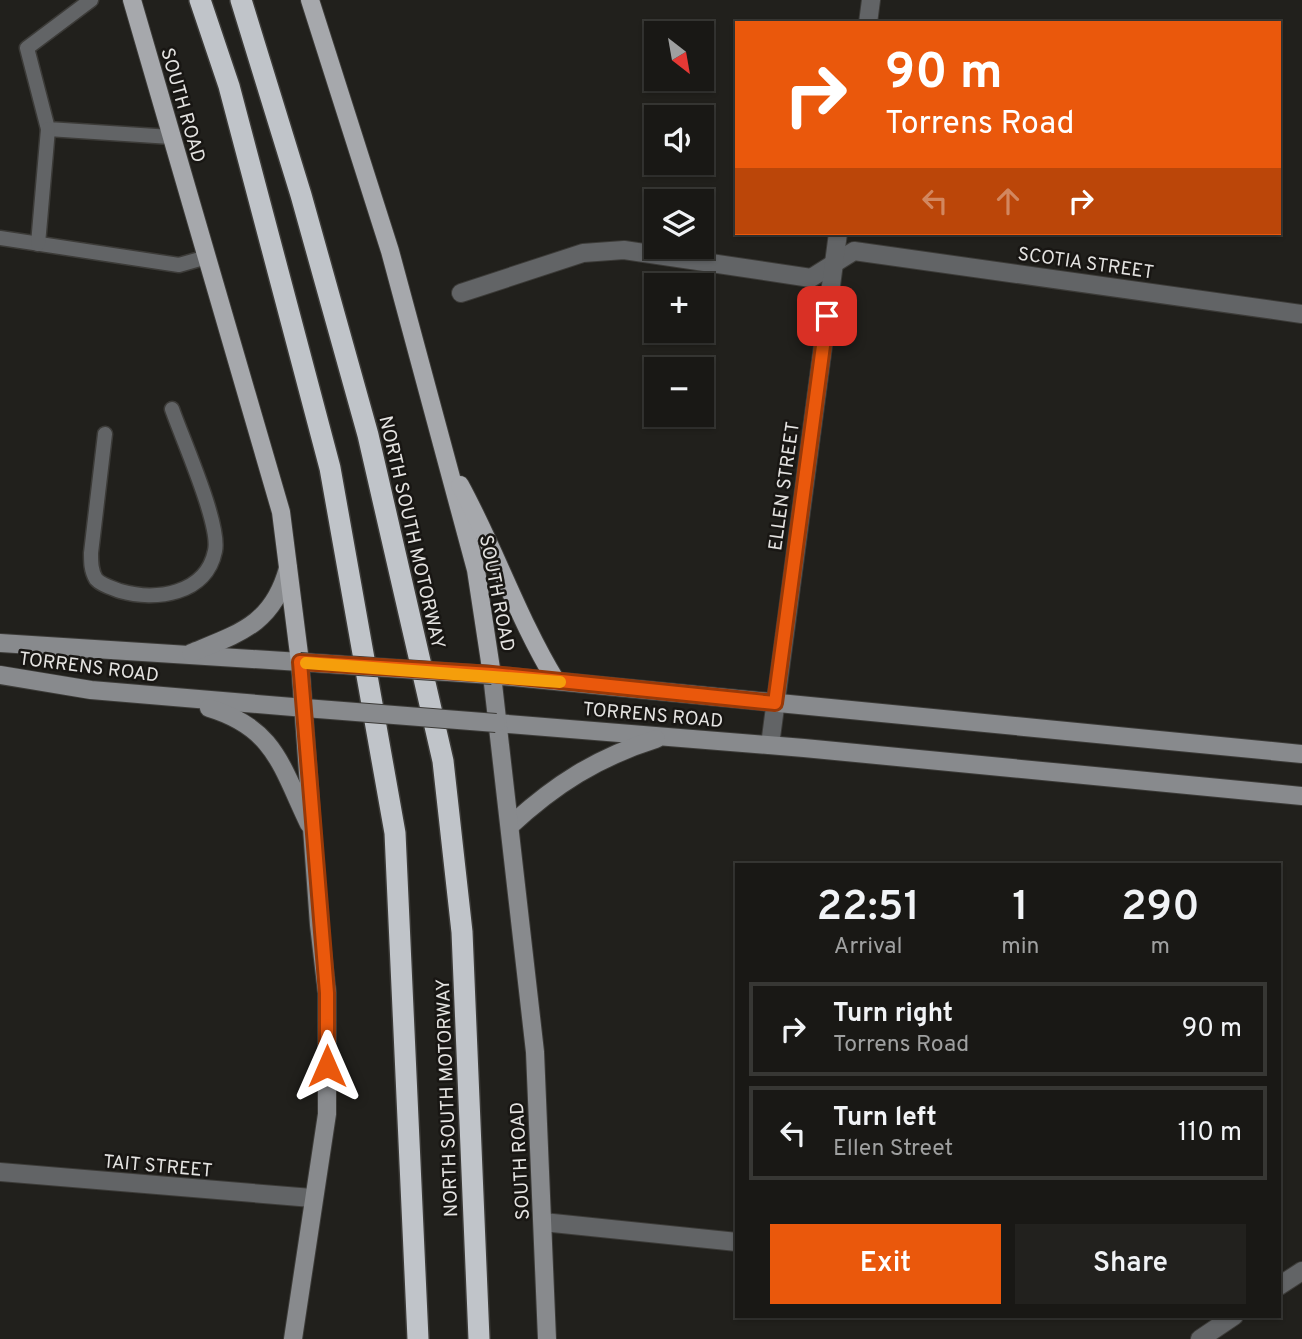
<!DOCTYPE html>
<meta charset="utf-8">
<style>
:root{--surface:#191815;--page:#22211e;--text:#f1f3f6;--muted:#9fa0a0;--line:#373734;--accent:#ea580c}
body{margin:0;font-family:Overpass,sans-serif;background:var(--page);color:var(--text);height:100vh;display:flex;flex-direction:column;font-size:26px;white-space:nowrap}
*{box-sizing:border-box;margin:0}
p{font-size:23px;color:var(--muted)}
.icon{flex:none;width:38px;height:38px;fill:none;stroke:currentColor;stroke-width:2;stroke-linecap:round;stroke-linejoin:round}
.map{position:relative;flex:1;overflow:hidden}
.drawer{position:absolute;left:735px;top:863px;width:546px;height:455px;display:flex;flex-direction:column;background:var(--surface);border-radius:0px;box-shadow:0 2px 5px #0004,0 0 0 2px var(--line)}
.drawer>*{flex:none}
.banner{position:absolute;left:735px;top:21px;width:546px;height:214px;border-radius:0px;box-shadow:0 2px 5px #0004,0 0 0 2px var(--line);background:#ea580c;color:#fff;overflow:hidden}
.needle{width:46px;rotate:149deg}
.tools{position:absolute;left:644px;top:21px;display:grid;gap:14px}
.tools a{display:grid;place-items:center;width:70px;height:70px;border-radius:0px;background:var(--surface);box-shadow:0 2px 5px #0004,0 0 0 2px var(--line);font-size:35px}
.pin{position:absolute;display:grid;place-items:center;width:60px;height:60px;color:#fff;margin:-30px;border-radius:14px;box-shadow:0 4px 10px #0006}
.me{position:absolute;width:77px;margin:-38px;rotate:0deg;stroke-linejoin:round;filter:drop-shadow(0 0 5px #0008)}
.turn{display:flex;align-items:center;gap:24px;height:147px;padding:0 35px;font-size:32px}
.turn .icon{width:91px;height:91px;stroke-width:2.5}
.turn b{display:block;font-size:49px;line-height:60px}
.lanes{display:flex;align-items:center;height:66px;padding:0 35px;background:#0003;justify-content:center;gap:35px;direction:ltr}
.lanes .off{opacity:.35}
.eta{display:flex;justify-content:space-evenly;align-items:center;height:119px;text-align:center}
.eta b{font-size:42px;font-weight:600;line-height:49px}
.cta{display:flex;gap:14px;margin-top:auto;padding:14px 35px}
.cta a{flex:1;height:80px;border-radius:0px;background:var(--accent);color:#fff;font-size:28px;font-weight:600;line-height:80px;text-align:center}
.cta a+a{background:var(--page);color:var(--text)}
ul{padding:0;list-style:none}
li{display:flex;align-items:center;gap:21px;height:94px;margin:0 14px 10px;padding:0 21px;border:4px solid var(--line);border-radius:0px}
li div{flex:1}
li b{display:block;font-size:26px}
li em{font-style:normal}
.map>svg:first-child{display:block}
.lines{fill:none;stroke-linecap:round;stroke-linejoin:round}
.lane-casing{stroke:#3c3b38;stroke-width:17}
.street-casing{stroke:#3c3b38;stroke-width:20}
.secondary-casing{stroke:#3c3b38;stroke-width:20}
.primary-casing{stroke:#3c3b38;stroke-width:20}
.highway-casing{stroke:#3c3b38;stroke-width:24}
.lane{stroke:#626466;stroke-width:14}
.street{stroke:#626466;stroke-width:18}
.secondary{stroke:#888a8d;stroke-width:18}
.primary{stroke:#a6a8ac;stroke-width:18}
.highway{stroke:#c0c4c9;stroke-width:21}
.secondary-bridge-casing{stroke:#3c3b38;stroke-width:20;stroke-linecap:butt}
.secondary-bridge{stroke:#888a8d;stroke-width:18}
.route-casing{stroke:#983908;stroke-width:18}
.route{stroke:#ea580c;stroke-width:12}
.slow{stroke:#f59e0b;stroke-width:12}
.labels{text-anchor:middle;stroke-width:5;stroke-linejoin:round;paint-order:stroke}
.street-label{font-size:19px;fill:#e4e3e1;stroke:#181613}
</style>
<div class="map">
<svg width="1302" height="1339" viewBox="0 0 1302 1339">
<rect width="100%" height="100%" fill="#21201c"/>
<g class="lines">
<defs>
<g id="lane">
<polyline points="91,0 27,48 48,129 171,137"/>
<polyline points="0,238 179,265 207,257"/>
<polyline points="38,244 48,129"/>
<path d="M105,434L91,553C91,562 91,571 96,579C101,585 112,588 120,591C155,601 206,595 215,551C221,525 182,438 172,409"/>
</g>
<g id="street">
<polyline points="868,23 871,0"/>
<polyline points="461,293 583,253 624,250 811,278 854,251 1302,314"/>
<polyline points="770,745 838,233"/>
<polyline points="0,1172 312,1198"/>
<polyline points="543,1222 737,1242"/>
<polyline points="1279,1286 1302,1271"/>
<polyline points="1200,1339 1234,1316"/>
</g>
<g id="secondary">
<polyline points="0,643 300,662 319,925 327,993 327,1114 293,1339"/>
<path d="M191,653C240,633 273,624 288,568"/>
<polyline points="0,675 91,690 305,708"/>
<path d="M209,708C275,728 281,766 309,824"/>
<polyline points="496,723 804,748 1302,796"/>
<path d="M510,826C554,785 598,757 656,739"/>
<polyline points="547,1339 535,1052 492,675 1302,754"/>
</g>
<g id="primary">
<polyline points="132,0 281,512 300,662"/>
<polyline points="310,0 390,251 476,570 492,675"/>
<path d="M460,485C495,549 518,619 556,681"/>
</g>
<g id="highway">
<polyline points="200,0 229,86 330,468 395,833 418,1339"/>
<polyline points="241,0 301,195 368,435 443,761 462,932 479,1339"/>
</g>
</defs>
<!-- lane casing -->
<use href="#lane" class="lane-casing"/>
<!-- street casing -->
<use href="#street" class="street-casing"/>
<!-- secondary casing -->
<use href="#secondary" class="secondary-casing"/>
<!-- primary casing -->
<use href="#primary" class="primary-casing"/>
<!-- highway casing -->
<use href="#highway" class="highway-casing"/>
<!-- lane -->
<use href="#lane" class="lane"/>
<!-- street -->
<use href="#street" class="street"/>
<!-- secondary -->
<use href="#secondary" class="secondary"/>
<!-- primary -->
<use href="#primary" class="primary"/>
<!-- highway -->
<use href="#highway" class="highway"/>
<defs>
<g id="secondary-bridge">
<polyline points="300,662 492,675"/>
<polyline points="305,708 496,723"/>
</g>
</defs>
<!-- secondary-bridge casing -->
<use href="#secondary-bridge" class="secondary-bridge-casing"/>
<!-- secondary-bridge -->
<use href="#secondary-bridge" class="secondary-bridge"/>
</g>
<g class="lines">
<defs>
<polyline id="route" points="327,1066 327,993 300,662 492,674 775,703 827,316"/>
</defs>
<!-- route casing -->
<use href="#route" class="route-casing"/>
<!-- route -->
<use href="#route" class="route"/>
<!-- slow -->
<polyline class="slow" points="306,663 560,682"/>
</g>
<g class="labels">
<!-- street labels -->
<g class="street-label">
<text transform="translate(184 105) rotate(74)" y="7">SOUTH ROAD</text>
<text transform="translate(1086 262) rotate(8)" y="7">SCOTIA STREET</text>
<text transform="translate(783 486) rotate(-82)" y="7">ELLEN STREET</text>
<text transform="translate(413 532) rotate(77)" y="7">NORTH SOUTH MOTORWAY</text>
<text transform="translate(498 593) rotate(79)" y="7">SOUTH ROAD</text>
<text transform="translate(89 666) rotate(7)" y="7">TORRENS ROAD</text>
<text transform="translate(653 714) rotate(5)" y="7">TORRENS ROAD</text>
<text transform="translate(446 1098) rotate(-92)" y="7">NORTH SOUTH MOTORWAY</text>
<text transform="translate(519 1161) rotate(-93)" y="7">SOUTH ROAD</text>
<text transform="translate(158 1165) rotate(5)" y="7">TAIT STREET</text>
</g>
</g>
</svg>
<div class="tools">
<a><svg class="needle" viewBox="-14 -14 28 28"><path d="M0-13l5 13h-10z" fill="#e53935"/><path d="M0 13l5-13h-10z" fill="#9fa0a0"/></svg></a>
<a><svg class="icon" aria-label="sound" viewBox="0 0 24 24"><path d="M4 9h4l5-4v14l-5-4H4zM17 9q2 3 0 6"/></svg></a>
<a><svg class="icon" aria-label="layers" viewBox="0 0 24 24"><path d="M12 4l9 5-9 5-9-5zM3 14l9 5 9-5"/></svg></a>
<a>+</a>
<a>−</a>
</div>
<div class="pin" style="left:827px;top:316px;background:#d93025"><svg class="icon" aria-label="arrive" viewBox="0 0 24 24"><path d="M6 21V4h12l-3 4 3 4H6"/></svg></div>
<svg class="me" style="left:327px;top:1066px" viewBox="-20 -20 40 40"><path d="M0-17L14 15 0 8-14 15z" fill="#ea580c" stroke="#fff" stroke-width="4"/></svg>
<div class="banner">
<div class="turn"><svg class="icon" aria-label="right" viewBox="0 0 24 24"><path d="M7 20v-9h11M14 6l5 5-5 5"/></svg><div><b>90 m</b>Torrens Road</div></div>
<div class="lanes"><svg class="icon off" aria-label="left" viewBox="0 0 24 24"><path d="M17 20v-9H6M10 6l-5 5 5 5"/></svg><svg class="icon off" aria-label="ahead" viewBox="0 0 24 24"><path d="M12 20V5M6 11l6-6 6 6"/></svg><svg class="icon" aria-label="right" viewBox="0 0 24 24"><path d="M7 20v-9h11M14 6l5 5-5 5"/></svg></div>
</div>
<section class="drawer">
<div class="eta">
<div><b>22:51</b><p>Arrival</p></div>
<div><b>1</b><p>min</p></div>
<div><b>290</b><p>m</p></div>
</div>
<ul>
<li><svg class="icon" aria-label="right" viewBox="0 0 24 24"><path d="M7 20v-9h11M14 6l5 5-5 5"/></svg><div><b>Turn right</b><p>Torrens Road</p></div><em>90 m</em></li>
<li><svg class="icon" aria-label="left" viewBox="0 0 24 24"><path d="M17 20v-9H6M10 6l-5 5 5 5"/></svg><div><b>Turn left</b><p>Ellen Street</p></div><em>110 m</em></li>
</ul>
<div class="cta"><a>Exit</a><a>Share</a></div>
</section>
</div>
